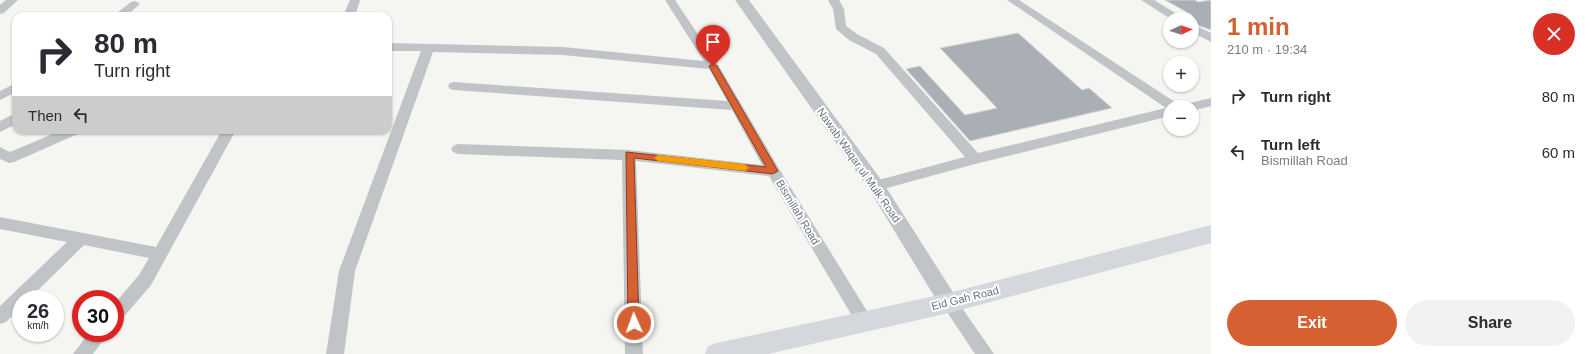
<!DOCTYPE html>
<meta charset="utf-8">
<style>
:root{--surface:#fff;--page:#f2f2f3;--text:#2b2b33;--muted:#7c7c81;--accent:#d56031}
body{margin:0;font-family:Helvetica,sans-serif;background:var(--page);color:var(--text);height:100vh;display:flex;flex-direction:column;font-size:15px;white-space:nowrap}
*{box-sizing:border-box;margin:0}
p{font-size:13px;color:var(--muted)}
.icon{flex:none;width:22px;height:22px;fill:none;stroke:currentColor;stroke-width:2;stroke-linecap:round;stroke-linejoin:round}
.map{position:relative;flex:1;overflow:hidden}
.side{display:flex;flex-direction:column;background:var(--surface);width:380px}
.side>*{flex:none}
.hud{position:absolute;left:12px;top:12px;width:380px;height:122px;border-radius:12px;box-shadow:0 1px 3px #0004;background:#fff;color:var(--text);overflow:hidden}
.needle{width:26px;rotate:86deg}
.controls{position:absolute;left:1163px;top:12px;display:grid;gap:8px}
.controls a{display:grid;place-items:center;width:36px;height:36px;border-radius:50%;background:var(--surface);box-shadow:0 1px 3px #0004;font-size:20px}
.speed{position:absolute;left:12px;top:290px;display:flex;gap:8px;font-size:20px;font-weight:700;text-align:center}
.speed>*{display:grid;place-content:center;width:52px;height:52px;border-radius:50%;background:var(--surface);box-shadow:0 1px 3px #0004;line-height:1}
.speed small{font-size:10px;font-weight:400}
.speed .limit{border:6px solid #d22;background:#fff;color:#111}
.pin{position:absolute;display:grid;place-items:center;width:34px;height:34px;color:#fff;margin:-41px -17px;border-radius:50% 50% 50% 0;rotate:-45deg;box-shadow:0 0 4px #0007}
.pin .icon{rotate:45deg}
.me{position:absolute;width:44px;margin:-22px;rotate:358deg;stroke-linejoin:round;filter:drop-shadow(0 0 3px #0008)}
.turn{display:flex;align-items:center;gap:14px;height:84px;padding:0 16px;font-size:18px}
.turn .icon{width:52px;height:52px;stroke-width:2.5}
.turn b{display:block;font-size:28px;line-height:34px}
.then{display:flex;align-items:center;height:38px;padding:0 16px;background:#0003;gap:8px;font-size:15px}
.round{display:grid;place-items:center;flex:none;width:42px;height:42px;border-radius:21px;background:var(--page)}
.overview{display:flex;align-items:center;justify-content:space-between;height:68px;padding:0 16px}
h1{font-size:24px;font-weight:800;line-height:30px;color:var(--accent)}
.button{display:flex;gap:8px;margin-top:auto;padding:8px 16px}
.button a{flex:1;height:46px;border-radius:24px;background:var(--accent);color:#fff;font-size:16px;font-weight:800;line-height:46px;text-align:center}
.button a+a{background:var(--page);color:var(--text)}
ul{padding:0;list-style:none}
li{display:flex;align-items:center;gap:12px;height:56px;padding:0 16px}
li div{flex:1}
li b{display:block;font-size:15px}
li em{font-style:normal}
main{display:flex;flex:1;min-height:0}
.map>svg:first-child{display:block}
.building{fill:#a9afb5;stroke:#d6d6d4}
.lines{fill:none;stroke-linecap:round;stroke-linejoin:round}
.minor{fill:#c0c4c7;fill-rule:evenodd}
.tertiary{fill:#c0c4c7;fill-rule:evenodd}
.secondary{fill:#d4d8dc;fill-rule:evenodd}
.route{fill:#d56031;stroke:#8a3e20}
.slow{fill:#f59e0b}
.labels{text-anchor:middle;stroke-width:4;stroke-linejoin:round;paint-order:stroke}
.street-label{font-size:11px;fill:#667380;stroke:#fff}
</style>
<main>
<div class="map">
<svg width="1211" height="354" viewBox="0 0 1211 354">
<rect width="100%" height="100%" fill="#f5f5f2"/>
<!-- building -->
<g class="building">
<polygon points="1165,0 1195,0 1198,2 1211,0 1211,30 1192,23 1192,15"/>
<polygon points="1018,33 1082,90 1089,88 1112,108 970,141 906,69 920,66 965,115 997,108 940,48"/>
</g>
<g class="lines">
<!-- minor -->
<g class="minor">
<polygon points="6,0 18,0 4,13 0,14 0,5"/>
<polygon points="350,0 360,0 355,16 343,16"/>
<polygon points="665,0 675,0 719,66 778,167 870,316 872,321 870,326 864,328 858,326 769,176 636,161 643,354 625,354 622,160 458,154 453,152 451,149 453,146 458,144 629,150 762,165 732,110 454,90 450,89 448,86 450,83 454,82 727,101 709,69 563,55 433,52 355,271 344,354 326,354 339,271 421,51 388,51 388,43 563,47 704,61"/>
<polygon points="828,0 839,0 844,9 846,26 857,34 884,48 978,153 1166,108 1007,0 1019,0 1178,104 1179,107 1170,107 1170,116 975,164 876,191 871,190 869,186 871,182 965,157 876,54 849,40 836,29 833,9"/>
<polygon points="1141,0 1154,0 1185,19 1171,19"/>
<polygon points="135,1 140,4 126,16 113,16 131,2"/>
<polygon points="1192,24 1211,33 1211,42 1192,32"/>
<polygon points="16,83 16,92 0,100 0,91"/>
<polygon points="1211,98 1211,106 1192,111 1192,107 1184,107 1185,104"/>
<polygon points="16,113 16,124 0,132 0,121"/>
<polygon points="62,130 82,130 80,133 14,162 9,163 0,159 0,147 10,152"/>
<polygon points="222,130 236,130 151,285 121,320 115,322 115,303 139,275 149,258 84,245 29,299 21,299 21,307 6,322 0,324 0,306 67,242 0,229 0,217 156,247"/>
<polygon points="949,296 955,298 994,354 975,354 941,303 943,298"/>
<polygon points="89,333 108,333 93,354 73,354"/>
</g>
<!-- tertiary -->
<polygon class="tertiary" points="735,0 749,0 882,181 956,297 959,303 956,309 949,312 942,309 870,191"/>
<!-- secondary -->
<polygon class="secondary" points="1211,225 1211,243 949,313 768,354 705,354 708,346 717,343 949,293"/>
</g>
<!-- route -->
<polygon class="route" points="713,64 717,66 778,171 773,174 634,158 639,323 637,327 634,328 630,327 628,323 626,152 766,167 709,66"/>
<!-- slow -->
<polygon class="slow" points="658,155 745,164 749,168 745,171 658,161 654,158"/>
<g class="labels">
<!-- street labels -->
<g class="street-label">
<text transform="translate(859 165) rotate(55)" y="4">Nawab Waqar ul Mulk Road</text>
<text transform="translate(798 212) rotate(59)" y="4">Bismillah Road</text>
<text transform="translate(965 298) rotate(-14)" y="4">Eid Gah Road</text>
</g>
</g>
</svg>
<div class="controls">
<a><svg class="needle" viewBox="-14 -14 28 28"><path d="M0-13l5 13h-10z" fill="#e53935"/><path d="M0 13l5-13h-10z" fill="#7c7c81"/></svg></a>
<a>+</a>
<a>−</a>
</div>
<div class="speed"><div>26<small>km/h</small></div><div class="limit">30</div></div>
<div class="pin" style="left:713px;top:66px;background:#d93025"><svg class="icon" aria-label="arrive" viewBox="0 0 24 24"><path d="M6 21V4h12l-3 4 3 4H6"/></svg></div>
<svg class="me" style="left:634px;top:323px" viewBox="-20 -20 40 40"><circle r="17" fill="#d56031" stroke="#fff" stroke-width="3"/><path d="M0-11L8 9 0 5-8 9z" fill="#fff"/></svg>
<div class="hud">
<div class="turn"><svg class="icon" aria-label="right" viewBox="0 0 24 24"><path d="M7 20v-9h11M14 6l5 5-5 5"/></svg><div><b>80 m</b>Turn right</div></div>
<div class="then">Then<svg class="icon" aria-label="left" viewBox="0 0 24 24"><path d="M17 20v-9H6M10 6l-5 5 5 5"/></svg></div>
</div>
</div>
<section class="side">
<div class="overview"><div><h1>1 min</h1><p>210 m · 19:34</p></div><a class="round" style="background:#d93025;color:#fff"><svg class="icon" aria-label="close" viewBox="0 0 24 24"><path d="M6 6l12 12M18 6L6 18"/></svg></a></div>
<ul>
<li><svg class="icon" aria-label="right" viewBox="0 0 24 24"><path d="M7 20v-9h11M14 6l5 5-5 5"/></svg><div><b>Turn right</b></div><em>80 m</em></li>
<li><svg class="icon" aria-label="left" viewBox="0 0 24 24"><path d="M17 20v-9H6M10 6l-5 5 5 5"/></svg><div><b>Turn left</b><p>Bismillah Road</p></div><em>60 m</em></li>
</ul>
<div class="button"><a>Exit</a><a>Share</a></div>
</section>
</main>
